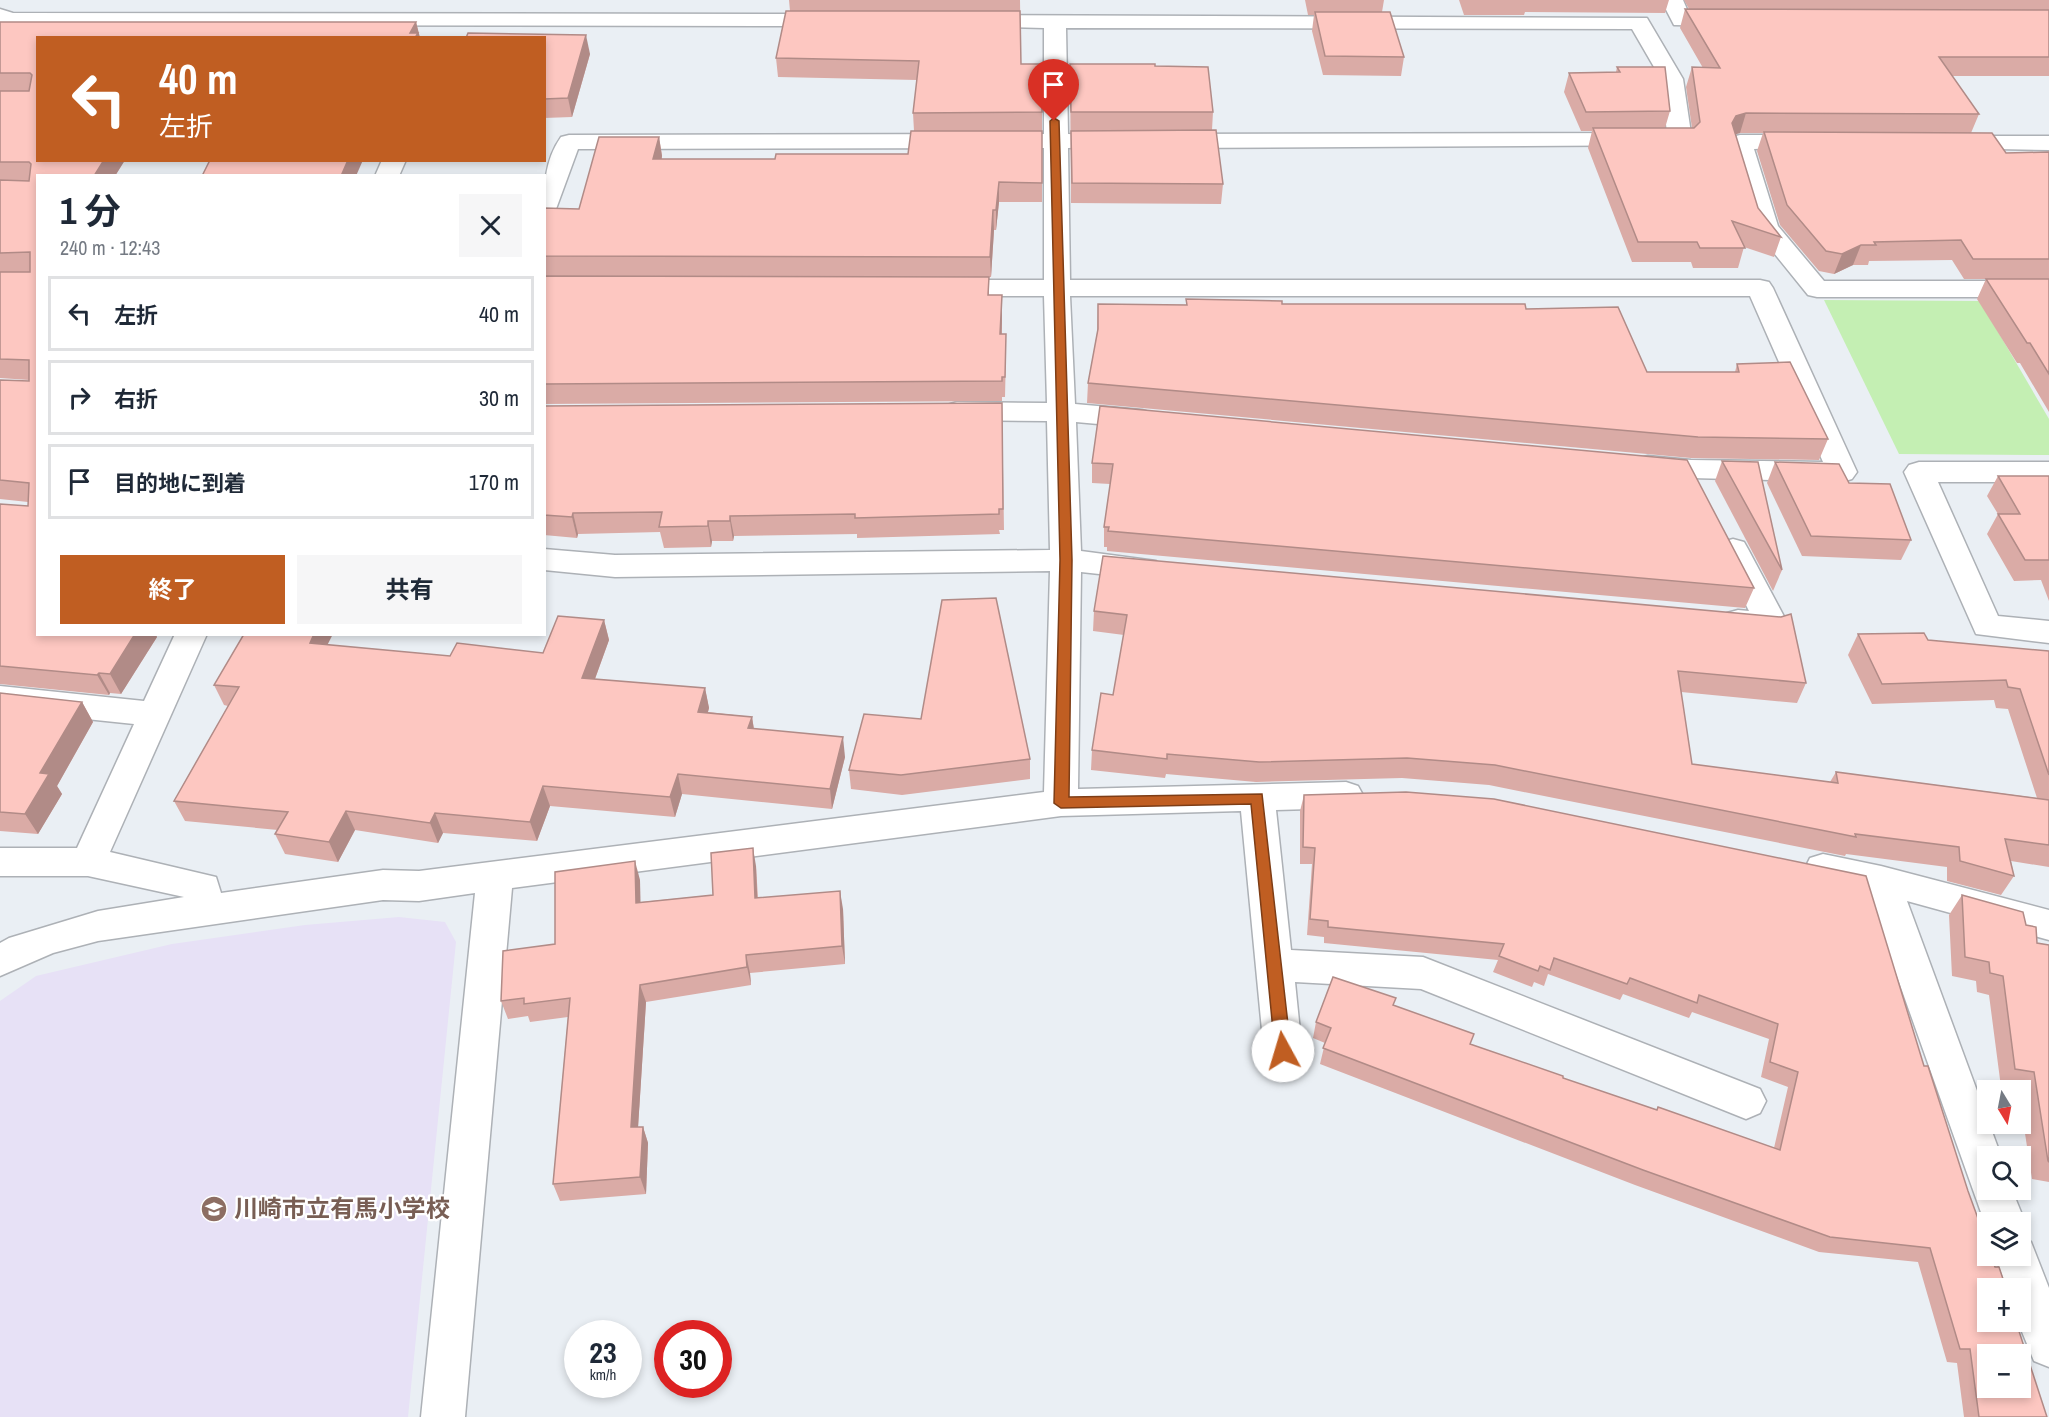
<!DOCTYPE html>
<html lang="ja">
<meta charset="utf-8">
<style>
:root{--surface:#fff;--page:#f6f6f7;--text:#1f2937;--muted:#747a83;--line:#e0e1e3;--accent:#c05e22}
body{margin:0;font-family:"Archivo Narrow","Noto Sans JP",sans-serif;background:var(--page);color:var(--text);height:100vh;display:flex;flex-direction:column;font-size:22px;white-space:nowrap}
*{box-sizing:border-box;margin:0}
p{font-size:20px;color:var(--muted)}
.icon{flex:none;width:33px;height:33px;fill:none;stroke:currentColor;stroke-width:2;stroke-linecap:round;stroke-linejoin:round}
.map{position:relative;flex:1;overflow:hidden}
.drawer{position:absolute;left:36px;top:174px;width:510px;height:462px;display:flex;flex-direction:column;background:var(--surface);border-radius:0px;box-shadow:0 3px 9px #0003}
.drawer>*{flex:none}
.guide{position:absolute;left:36px;top:36px;width:510px;height:126px;border-radius:0px;box-shadow:0 3px 9px #0003;background:#c05e22;color:#fff;overflow:hidden}
.needle{width:39px;rotate:170deg}
.buttons{position:absolute;left:1977px;top:1080px;display:grid;gap:12px}
.buttons a{display:grid;place-items:center;width:54px;height:54px;border-radius:0px;background:var(--surface);box-shadow:0 3px 9px #0003;font-size:30px}
.speed{position:absolute;left:564px;top:1320px;display:flex;gap:12px;font-size:30px;font-weight:700;text-align:center}
.speed>*{display:grid;place-content:center;width:78px;height:78px;border-radius:50%;background:var(--surface);box-shadow:0 3px 9px #0003;line-height:1}
.speed small{font-size:15px;font-weight:400}
.speed .limit{border:9px solid #d22;background:#fff;color:#111}
.pin{position:absolute;display:grid;place-items:center;width:51px;height:51px;color:#fff;margin:-62px -26px;border-radius:50% 50% 50% 0;rotate:-45deg;box-shadow:0 0 6px #0007}
.pin .icon{rotate:45deg}
.me{position:absolute;width:66px;margin:-33px;rotate:354deg;stroke-linejoin:round;filter:drop-shadow(0 0 4px #0008)}
.turn{display:flex;align-items:center;gap:21px;height:126px;padding:0 24px;font-size:27px}
.turn .icon{width:78px;height:78px;stroke-width:2.5}
.turn b{display:block;font-size:42px;line-height:51px}
.round{display:grid;place-items:center;flex:none;width:63px;height:63px;border-radius:0px;background:var(--page)}
.summary{display:flex;align-items:center;justify-content:space-between;height:102px;padding:0 24px}
h1{font-size:36px;font-weight:700;line-height:45px}
.primary-button{display:flex;gap:12px;margin-top:auto;padding:12px 24px}
.primary-button a{flex:1;height:69px;border-radius:0px;background:var(--accent);color:#fff;font-size:24px;font-weight:700;line-height:69px;text-align:center}
.primary-button a+a{background:var(--page);color:var(--text)}
ul{padding:0;list-style:none}
li{display:flex;align-items:center;gap:18px;height:75px;margin:0 12px 9px;padding:0 12px;border:3px solid var(--line);border-radius:0px}
li div{flex:1}
li b{display:block;font-size:22px}
li em{font-style:normal}
.map>svg:first-child{display:block}
.education{fill:#e7e1f6}
.green{fill:#c4efb3}
.lines{fill:none;stroke-linecap:round;stroke-linejoin:round}
.minor-casing{stroke:#adb1b6;stroke-width:3}
.minor{fill:#fff;fill-rule:evenodd}
.wall{fill:#daaba6}
.shaded-wall{fill:#b18b87}
.building{fill:#fdc7c1;stroke:#b18b87;stroke-width:1.5;fill-rule:evenodd}
.route{fill:#c05e22;stroke:#7d3d16;stroke-width:1.5}
.labels{text-anchor:middle;stroke-width:4.5;stroke-linejoin:round;paint-order:stroke}
.near-education-label{font-size:24px;font-weight:bold;fill:#785e54;stroke:#fff;text-anchor:start}
</style>
<div class="map">
<svg width="2049" height="1417" viewBox="0 0 2049 1417">
<rect width="100%" height="100%" fill="#eaeff4"/>
<!-- education -->
<polygon class="education" points="399,917 445,922 456,942 408,1417 0,1417 0,1001 36,976 172,944 305,925"/>
<!-- green -->
<polygon class="green" points="1824,300 1980,301 2049,419 2049,455 1899,454"/>
<g class="lines">
<defs>
<g id="minor">
<polygon points="1661,0 1683,0 1689,14 1734,15 1737,20 1734,25 1726,26 1674,25"/>
<polygon points="0,9 13,13 829,14 837,15 840,20 837,25 829,26 10,25 0,23"/>
<path d="M976,15L1647,18L1683,79L1692,140L1688,145L1171,148L1163,146L1159,141L1163,136L1171,134L1667,133L1661,79L1632,29L1066,28L1068,134L1125,136L1129,141L1125,146L1068,148L1070,280H1760L1769,282L1773,288L1857,472L1852,479L1842,482L1691,478L1638,472L1634,465L1638,458L1648,456L1691,460L1823,462L1750,296H1070L1075,404L1142,410L1152,413L1156,419L1152,425L1142,428L1076,422L1081,551L1156,561L1160,568L1156,575L1145,579L1081,572L1078,789L1346,782L1358,786L1363,795L1358,804L1346,808L1276,810L1291,950L1423,957L1760,1089L1766,1101L1760,1113L1746,1119L1421,989L1295,982L1302,1051L1297,1063L1283,1068L1269,1063L1264,1051L1241,811L1061,816L512,888L465,1417H421L475,893L419,901L383,900L98,941L53,953L0,976V943L9,938L98,911L184,897L88,876H0V848H77L134,724L0,710V686L144,701L175,634H207L110,852L216,877L221,893L383,870L419,871L1044,792L1050,571L615,577L544,570V549L615,555L1050,550L1047,421L957,420L947,417L943,411L947,405L957,402L1047,403L1044,296H943L934,294L930,288L934,282L943,280H1044V148L578,149L556,209L553,214L544,216C544,188 544,161 561,137L569,135L1044,134V28L968,26L965,21L968,16Z"/>
<polygon points="1740,135 1804,135 1812,137 1816,142 1812,147 1754,149 1778,226 1824,281 2049,281 2049,297 1817,297 1808,295 1753,227 1728,142 1732,137"/>
<polygon points="1955,136 2049,136 2049,150 1947,148 1943,143 1947,138"/>
<polygon points="382,160 406,160 399,176 375,176"/>
<polygon points="1919,462 2049,462 2049,482 1938,482 1998,616 2049,621 2049,643 1976,634 1904,472 1909,465"/>
<path d="M1733,539L1744,542L1748,549L1788,624L1783,632C1765,637 1745,634 1727,629L1722,621L1727,613L1738,610L1749,611L1718,549L1722,542Z"/>
<polygon points="1823,854 1881,866 2049,910 2049,940 1907,901 2001,1156 1988,1156 1988,1190 2012,1190 2025,1222 2020,1232 2020,1222 1988,1222 1988,1232 1867,892 1810,878 1805,868 1810,858"/>
<polygon points="2020,1238 2031,1242 2049,1288 2049,1367 2034,1361 2018,1322 2020,1288 2007,1288 1995,1256 2020,1256"/>
</g>
</defs>
<!-- minor casing -->
<use href="#minor" class="minor-casing"/>
<!-- minor -->
<use href="#minor" class="minor"/>
</g>
<!-- wall -->
<g class="wall">
<polygon points="789,0 1020,0 1021,64 1042,64 1042,202 999,202 996,230 994,230 991,277 544,276 544,208 579,209 659,137 662,156 662,159 775,159 908,154 914,131 913,113 917,80 778,77 776,58 790,11"/>
<polygon points="1305,0 1384,0 1382,12 1404,57 1401,76 1323,75 1312,31 1314,15 1308,15"/>
<polygon points="1459,0 1669,0 1665,13 1525,12 1524,15 1464,15"/>
<polygon points="1684,0 2049,0 2049,76 1952,76 1979,114 1971,133 2006,153 2049,152 2049,412 2020,363 2017,363 1977,299 1986,279 2033,279 1964,279 1952,260 1869,261 1868,265 1853,265 1834,274 1819,271 1780,225 1757,151 1763,133 1740,133 1735,134 1758,208 1781,237 1774,257 1744,247 1738,268 1693,268 1691,262 1632,262 1588,148 1592,131 1581,131 1564,92 1569,73 1616,72 1617,67 1670,111 1665,128 1692,128 1686,87 1692,67 1703,68 1680,28 1685,9 1689,9"/>
<polygon points="0,22 416,22 420,38 38,38 38,160 125,160 115,176 38,176 38,634 157,637 121,694 110,693 109,695 0,684 0,504 28,506 28,502 0,499 0,380 29,381 29,380 0,378"/>
<polygon points="544,38 590,54 572,117 544,118"/>
<polygon points="1070,64 1155,66 1213,112 1212,130 1223,184 1221,204 1071,203"/>
<polygon points="544,276 989,277 989,295 1002,315 1002,334 1006,354 1005,397 1002,397 1002,401 544,404"/>
<polygon points="1186,299 1282,304 1526,309 1647,372 1735,372 1737,364 1828,439 1819,460 1691,458 1087,403 1088,383 1097,333 1098,304 1186,305"/>
<polygon points="1002,403 1004,530 999,530 1000,534 857,538 857,534 734,536 733,541 712,541 711,547 664,548 660,532 578,534 577,538 544,535 544,406"/>
<polygon points="1100,406 1754,588 1745,608 1107,551 1107,547 1104,547 1104,527 1110,484 1092,483 1092,463"/>
<polygon points="1722,461 1782,570 1773,591 1715,481"/>
<polygon points="1775,462 1849,483 1911,540 1901,560 1802,556 1767,483"/>
<polygon points="1998,476 2049,476 2049,601 2041,580 2014,581 1987,534 1998,514 1987,496"/>
<polygon points="1094,611 1806,683 1797,703 1681,692 1692,764 1830,782 1836,772 2037,798 2008,709 1996,708 1994,700 1872,704 1848,655 1858,634 2049,651 2049,867 2011,861 2014,876 2001,895 1947,881 1947,867 1846,854 1845,856 1489,785 1402,778 1256,782 1166,774 1165,778 1091,770 1092,750 1113,695 1124,635 1093,631"/>
<polygon points="604,620 609,640 595,679 705,688 709,708 708,712 752,717 754,729 845,757 832,809 682,794 675,817 550,806 537,841 443,833 438,843 355,830 338,862 285,854 275,834 278,830 185,821 174,801 228,706 224,705 214,685 328,645 450,656 543,653"/>
<polygon points="0,693 82,702 93,722 57,786 62,794 38,834 0,831"/>
<polygon points="1030,759 1030,779 902,795 851,789 849,770"/>
<polygon points="1304,795 1924,1066 2047,1417 1964,1417 1957,1363 1947,1362 1918,1262 1819,1252 1635,1185 1320,1064 1325,1043 1313,1038 1316,1022 1394,1005 1470,1044 1563,1078 1657,1110 1658,1107 1774,1148 1788,1087 1761,1077 1769,1039 1692,1012 1689,1018 1623,994 1620,1000 1548,974 1544,986 1534,982 1532,987 1493,972 1498,960 1324,943 1324,937 1307,935 1312,864 1300,864 1300,811"/>
<polygon points="756,866 758,898 843,909 845,964 750,973 751,985 646,1002 638,1127 643,1127 648,1143 646,1194 560,1201 553,1184 568,1017 530,1022 528,1016 508,1019 501,1001 555,944 640,880 640,902 713,895"/>
<polygon points="1962,895 2026,925 2037,943 2049,945 2049,1182 2032,1179 2020,1101 2020,1090 2001,1087 1989,995 1977,992 1976,981 1952,976 1949,915"/>
</g>
<!-- shaded-wall -->
<g class="shaded-wall">
<polygon points="416,22 420,38 412,38 410,33"/>
<polygon points="586,35 590,54 572,117 568,98"/>
<polygon points="1746,113 1740,133 1730,136 1732,123 1736,116"/>
<polygon points="659,137 662,156 657,178 653,159"/>
<polygon points="104,160 125,160 115,176 94,176"/>
<polygon points="348,160 363,160 356,176 341,176"/>
<polygon points="999,182 999,202 996,230 996,210"/>
<polygon points="993,210 994,230 991,277 990,257"/>
<polygon points="1861,245 1853,265 1834,274 1842,254"/>
<polygon points="1002,295 1002,315 1001,354 1000,334"/>
<polygon points="573,513 578,534 577,538 572,517"/>
<polygon points="730,516 734,536 733,541 730,521"/>
<polygon points="708,521 712,541 711,547 708,526"/>
<polygon points="604,620 609,640 588,698 582,678"/>
<polygon points="135,634 156,634 157,637 121,694 110,674"/>
<polygon points="314,634 333,634 318,663 310,643"/>
<polygon points="99,673 110,693 109,695 97,675"/>
<polygon points="705,688 709,708 702,732 698,712"/>
<polygon points="82,702 93,722 57,786 62,794 38,834 25,814 40,773"/>
<polygon points="752,717 755,737 748,728"/>
<polygon points="843,737 845,757 832,809 830,789"/>
<polygon points="678,774 682,794 675,817 670,797"/>
<polygon points="543,786 550,806 537,841 530,822"/>
<polygon points="346,811 355,830 338,862 329,842"/>
<polygon points="435,813 443,833 438,843 430,823"/>
<polygon points="753,848 756,866 758,916 755,898"/>
<polygon points="635,861 640,880 641,921 636,903"/>
<polygon points="840,891 843,909 845,964 842,946"/>
<polygon points="746,955 750,973 751,985 747,967"/>
<polygon points="640,985 646,1002 637,1144 631,1127"/>
<polygon points="643,1127 648,1143 646,1194 640,1177"/>
</g>
<!-- building -->
<g class="building">
<polygon points="1685,9 2049,10 2049,57 1939,57 1979,114 1746,113 1736,116 1732,123 1758,208 1781,237 1732,221 1745,248 1700,248 1697,242 1638,242 1593,128 1694,128 1700,122 1692,67 1720,68"/>
<polygon points="786,11 1020,11 1021,64 1042,64 1042,112 913,113 919,61 776,58"/>
<polygon points="1315,12 1390,12 1404,57 1325,56"/>
<polygon points="0,22 416,22 410,33 418,33 415,38 38,38 38,160 104,160 94,176 38,176 38,634 135,634 110,674 99,673 97,675 0,666 0,504 28,506 29,483 0,480 0,380 29,381 29,360 0,359 0,272 30,272 30,252 0,253 0,180 29,181 31,164 29,162 0,162 0,91 29,91 32,75 30,73 0,73"/>
<polygon points="468,33 586,35 568,98 544,99 544,38 466,38"/>
<polygon points="1070,64 1155,64 1155,66 1208,67 1213,112 1071,112"/>
<polygon points="1617,67 1665,67 1670,111 1586,112 1569,73 1620,72"/>
<polygon points="1216,130 1223,184 1072,183 1071,131"/>
<polygon points="911,131 1042,131 1042,183 999,182 996,210 993,210 990,257 544,256 544,208 579,209 599,137 659,137 653,159 775,159 776,154 908,154"/>
<polygon points="1764,132 1992,133 2006,153 2049,152 2049,259 1973,259 1961,240 1874,242 1876,245 1861,245 1842,254 1826,251 1787,205"/>
<polygon points="210,160 348,160 341,176 202,176"/>
<polygon points="544,276 989,277 988,295 1002,295 1000,334 1006,334 1005,377 1002,377 1002,381 544,384"/>
<polygon points="1986,279 2049,279 2049,374 2030,343 2027,343"/>
<polygon points="1186,299 1282,301 1282,304 1525,304 1526,309 1618,307 1647,372 1739,372 1737,364 1790,362 1828,439 1698,437 1088,383 1098,329 1098,304 1187,305"/>
<polygon points="1002,403 1003,509 999,509 999,514 855,518 855,514 730,516 730,521 708,521 708,526 659,527 662,512 573,513 572,517 544,515 544,406"/>
<polygon points="1100,406 1687,460 1754,588 1108,531 1109,527 1104,527 1113,464 1092,463"/>
<polygon points="1722,461 1758,462 1782,570"/>
<polygon points="1775,462 1839,464 1849,483 1890,484 1911,540 1811,536"/>
<polygon points="1998,476 2049,476 2049,560 2025,560 1998,514 2020,514"/>
<polygon points="1103,556 1781,617 1791,614 1806,683 1678,671 1692,764 1838,783 1836,772 2049,800 2049,845 2005,839 2014,876 1960,861 1959,847 1855,834 1856,837 1495,765 1407,758 1259,762 1167,754 1167,759 1092,750 1101,693 1113,695 1127,615 1094,611"/>
<polygon points="996,598 1030,759 901,775 849,770 864,714 921,719 942,600"/>
<polygon points="558,616 604,620 582,678 705,688 698,712 752,717 748,728 843,737 830,789 678,774 670,797 543,786 530,822 435,813 430,823 346,811 329,842 275,834 288,812 174,801 239,687 214,685 244,634 314,634 310,643 450,656 457,643 543,653"/>
<polygon points="1924,633 1928,640 2049,651 2049,775 2020,689 2008,687 2006,680 1882,684 1858,634"/>
<polygon points="0,693 82,702 40,773 49,774 25,814 0,812"/>
<path d="M1406,792L1494,799L1866,876L1924,1066H1928L1968,1191L1988,1246V1256H1991L1995,1267H1999L2006,1288H1988V1322H2016L2047,1417H1979L1970,1349H1960L1930,1248L1830,1237L1643,1170L1323,1048L1331,1028L1316,1022L1333,977L1396,998L1393,1005L1474,1034L1470,1044L1563,1076V1078L1657,1110L1658,1107L1780,1150L1798,1072L1770,1062L1778,1024L1699,995L1697,1003L1630,978L1627,984L1554,958L1550,970L1540,966L1538,971L1499,956L1504,944L1328,927V921L1310,919L1315,848L1303,847L1304,795ZM1988,1354H2020V1388H1988Z"/>
<polygon points="753,848 755,898 840,891 842,946 746,955 747,967 640,985 631,1127 643,1127 640,1177 553,1184 570,998 524,1004 524,998 501,1001 503,951 555,944 555,872 635,861 636,903 713,895 711,853"/>
<polygon points="1962,895 2023,912 2026,925 2036,927 2037,943 2049,945 2049,1162 2048,1161 2034,1072 2015,1069 2003,976 1990,973 1989,962 1965,957"/>
</g>
<!-- route -->
<polygon class="route" points="1054,118 1059,121 1072,560 1069,797 1262,794 1291,1051 1289,1056 1278,1056 1275,1051 1251,804 1061,808 1054,803 1060,560 1050,121"/>
<!-- icons -->
<defs>
<symbol id="school-disc" viewBox="-11 -11 22 22"><circle r="9.5" fill="#8d6e63" stroke="#fff"/><path d="M0-5L7-2L0 1L-7-2ZM-4 1L0 2.5L4 1V4Q0 6-4 4Z" fill="#fff"/></symbol>
</defs>
<g fill-rule="evenodd">
<use href="#school-disc" x="199" y="1194" width="30" height="30"/>
</g>
<g class="labels">
<!-- near-education labels -->
<g class="near-education-label">
<text x="234" y="1217">川崎市立有馬小学校</text>
</g>
</g>
</svg>
<div class="buttons">
<a><svg class="needle" viewBox="-14 -14 28 28"><path d="M0-13l5 13h-10z" fill="#e53935"/><path d="M0 13l5-13h-10z" fill="#747a83"/></svg></a>
<a><svg class="icon" aria-label="search" viewBox="0 0 24 24"><circle cx="10" cy="10" r="6"/><path d="M15 15l6 6"/></svg></a>
<a><svg class="icon" aria-label="layers" viewBox="0 0 24 24"><path d="M12 4l9 5-9 5-9-5zM3 14l9 5 9-5"/></svg></a>
<a>+</a>
<a>−</a>
</div>
<div class="speed"><div>23<small>km/h</small></div><div class="limit">30</div></div>
<div class="pin" style="left:1054px;top:121px;background:#d93025"><svg class="icon" aria-label="arrive" viewBox="0 0 24 24"><path d="M6 21V4h12l-3 4 3 4H6"/></svg></div>
<svg class="me" style="left:1283px;top:1051px" viewBox="-20 -20 40 40"><circle r="19" fill="#fff"/><path d="M0-13L10 11 0 6-10 11z" fill="#c05e22"/></svg>
<div class="guide">
<div class="turn"><svg class="icon" aria-label="left" viewBox="0 0 24 24"><path d="M17 20v-9H6M10 6l-5 5 5 5"/></svg><div><b>40 m</b>左折</div></div>
</div>
<section class="drawer">
<div class="summary"><div><h1>1 分</h1><p>240 m · 12:43</p></div><a class="round"><svg class="icon" aria-label="close" viewBox="0 0 24 24"><path d="M6 6l12 12M18 6L6 18"/></svg></a></div>
<ul>
<li><svg class="icon" aria-label="left" viewBox="0 0 24 24"><path d="M17 20v-9H6M10 6l-5 5 5 5"/></svg><div><b>左折</b></div><em>40 m</em></li>
<li><svg class="icon" aria-label="right" viewBox="0 0 24 24"><path d="M7 20v-9h11M14 6l5 5-5 5"/></svg><div><b>右折</b></div><em>30 m</em></li>
<li><svg class="icon" aria-label="arrive" viewBox="0 0 24 24"><path d="M6 21V4h12l-3 4 3 4H6"/></svg><div><b>目的地に到着</b></div><em>170 m</em></li>
</ul>
<div class="primary-button"><a>終了</a><a>共有</a></div>
</section>
</div>
